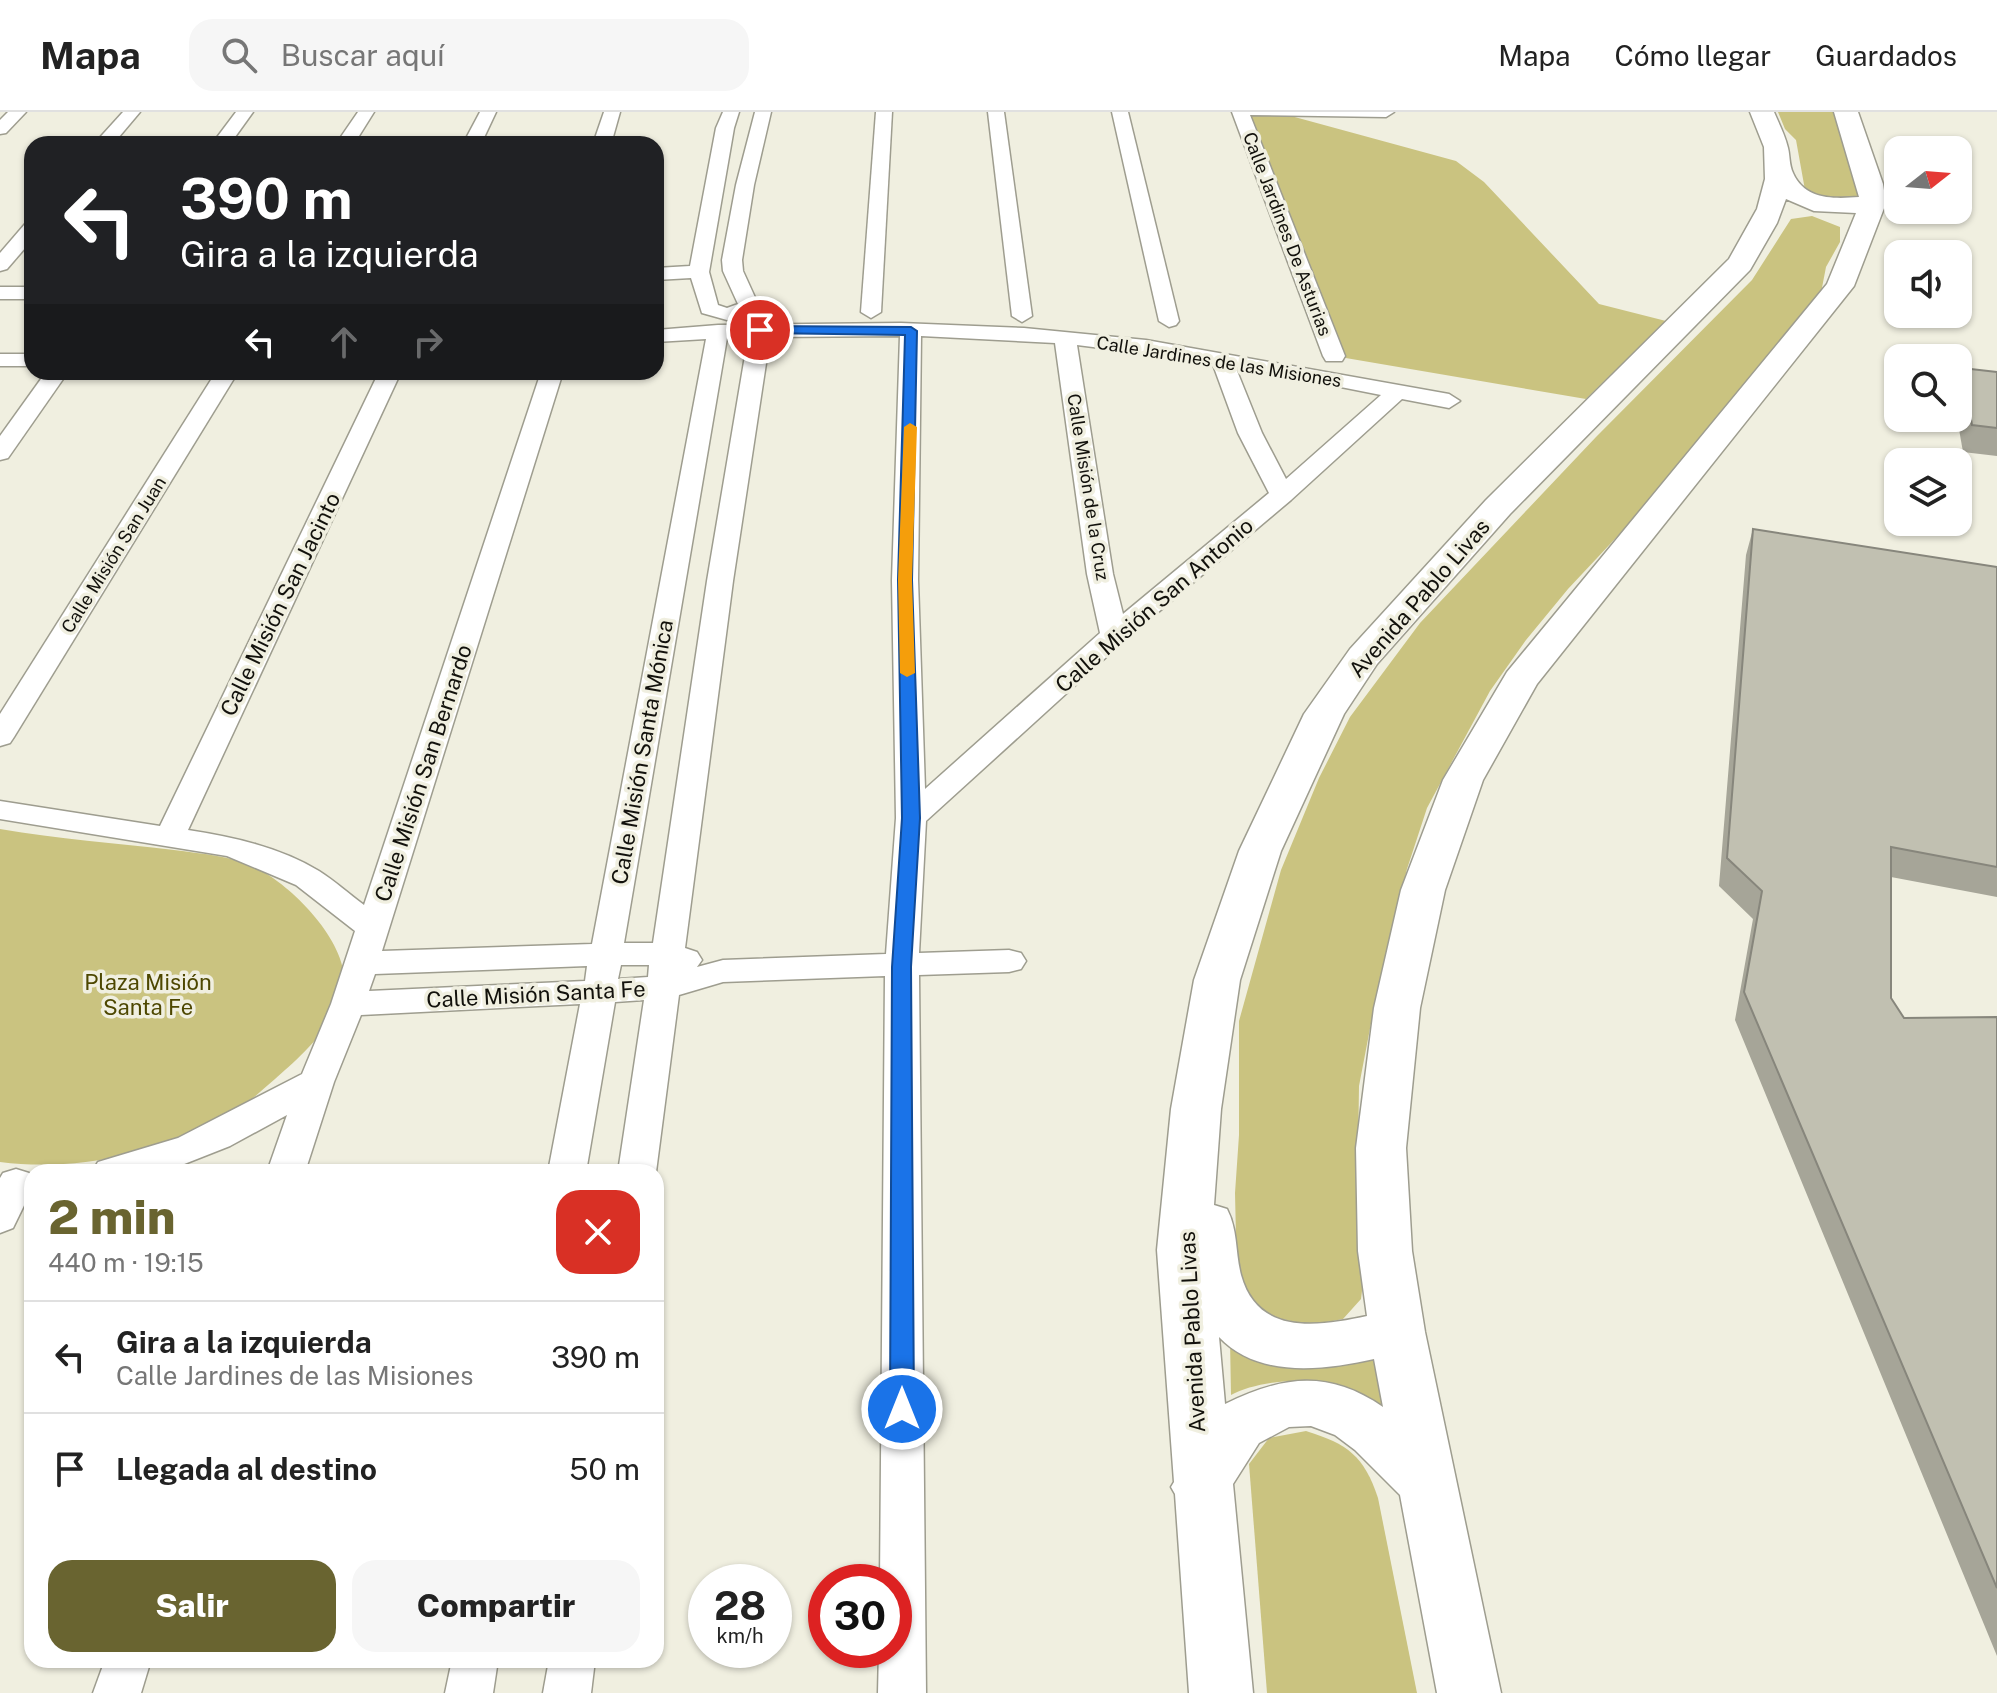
<!DOCTYPE html>
<html lang="es">
<meta charset="utf-8">
<style>
:root{--surface:#fff;--page:#f6f6f6;--text:#222;--muted:#767676;--line:#e0e0e0;--accent:#696430}
body{margin:0;font-family:"Public Sans",sans-serif;background:var(--page);color:var(--text);height:100vh;display:flex;flex-direction:column;font-size:30px;white-space:nowrap}
*{box-sizing:border-box;margin:0}
p{font-size:26px;color:var(--muted)}
.icon{flex:none;width:44px;height:44px;fill:none;stroke:currentColor;stroke-width:2;stroke-linecap:round;stroke-linejoin:round}
.map{position:relative;flex:1;overflow:hidden}
.details{position:absolute;left:24px;top:1052px;width:640px;height:504px;display:flex;flex-direction:column;background:var(--surface);border-radius:24px;box-shadow:0 2px 6px #0004}
.details>*{flex:none}
.top-card{position:absolute;left:24px;top:24px;width:640px;height:244px;border-radius:24px;box-shadow:0 2px 6px #0004;background:#202124;color:#fff;overflow:hidden}
.needle{width:52px;rotate:73deg}
.tools{position:absolute;left:1884px;top:24px;display:grid;gap:16px}
.tools a{display:grid;place-items:center;width:88px;height:88px;border-radius:16px;background:var(--surface);box-shadow:0 2px 6px #0004;font-size:40px}
.speed{position:absolute;left:688px;top:1452px;display:flex;gap:16px;font-size:40px;font-weight:700;text-align:center}
.speed>*{display:grid;place-content:center;width:104px;height:104px;border-radius:50%;background:var(--surface);box-shadow:0 2px 6px #0004;line-height:1}
.speed small{font-size:20px;font-weight:400}
.speed .limit{border:12px solid #d22;background:#fff;color:#111}
.pin{position:absolute;display:grid;place-items:center;width:68px;height:68px;color:#fff;margin:-34px;border:4px solid #fff;border-radius:50%;box-shadow:0 2px 8px #0007}
.me{position:absolute;width:88px;margin:-44px;rotate:0deg;stroke-linejoin:round;filter:drop-shadow(0 0 6px #0008)}
.turn{display:flex;align-items:center;gap:28px;height:168px;padding:0 24px;font-size:36px}
.turn .icon{width:104px;height:104px;stroke-width:2.5}
.turn b{display:block;font-size:56px;line-height:68px}
.lanes{display:flex;align-items:center;height:76px;padding:0 24px;background:#0003;justify-content:center;gap:40px;direction:ltr}
.lanes .off{opacity:.35}
.round{display:grid;place-items:center;flex:none;width:84px;height:84px;border-radius:24px;background:var(--page)}
.summary{display:flex;align-items:center;justify-content:space-between;height:136px;padding:0 24px}
h1{font-size:48px;font-weight:800;line-height:60px;color:var(--accent)}
.action{display:flex;gap:16px;margin-top:auto;padding:16px 24px}
.action a{flex:1;height:92px;border-radius:24px;background:var(--accent);color:#fff;font-size:32px;font-weight:800;line-height:92px;text-align:center}
.action a+a{background:var(--page);color:var(--text)}
ul{padding:0;list-style:none}
li{display:flex;align-items:center;gap:24px;height:112px;padding:0 24px;border-top:2px solid var(--line)}
li div{flex:1}
li b{display:block;font-size:30px}
li em{font-style:normal}
header{display:flex;align-items:center;gap:48px;box-sizing:border-box;height:112px;padding:0 40px;background:var(--surface);border-bottom:2px solid var(--line)}
header strong{font-size:38px}
nav{display:flex;gap:44px;margin-inline-start:auto;font-size:28px}
.search{width:560px;height:72px;background:var(--page);display:flex;align-items:center;gap:20px;box-sizing:border-box;padding:0 28px;border-radius:24px;color:var(--muted);font-size:30px}
.map>svg:first-child{display:block}
.green{fill:#cac380}
.lines{fill:none;stroke-linecap:round;stroke-linejoin:round}
.minor-casing{stroke:#9e9d8f;stroke-width:3}
.secondary-casing{stroke:#9e9d8f;stroke-width:3}
.minor{fill:#fff;fill-rule:evenodd}
.secondary{fill:#fff;fill-rule:evenodd}
.wall{fill:#a6a598}
.building{fill:#c1c0b1;stroke:#87867c;stroke-width:2}
.route{fill:#1a73e8;stroke:#114b97;stroke-width:2}
.slow{fill:#f59e0b}
.labels{text-anchor:middle;stroke-width:7;stroke-linejoin:round;paint-order:stroke}
.far-street-label{font-size:18px;fill:#12110c;stroke:#f0efe0}
.street-label{font-size:22px;fill:#12110c;stroke:#f0efe0}
.park-label{font-size:22px;fill:#4d4700;stroke:#f0efe0}
</style>
<header>
<strong>Mapa</strong>
<div class="search"><svg class="icon" aria-label="search" viewBox="0 0 24 24"><circle cx="10" cy="10" r="6"/><path d="M15 15l6 6"/></svg>Buscar aquí</div>
<nav><a>Mapa</a><a>Cómo llegar</a><a>Guardados</a></nav>
</header>
<div class="map">
<svg width="1997" height="1581" viewBox="0 0 1997 1581">
<rect width="100%" height="100%" fill="#f0efe0"/>
<!-- green -->
<g class="green">
<polygon points="1240,0 1280,1 1456,49 1484,70 1599,192 1666,209 1586,287 1334,244"/>
<polygon points="1778,0 1837,0 1859,83 1853,88 1823,86 1805,78 1796,28 1785,17"/>
<polygon points="1812,104 1840,115 1840,130 1826,155 1820,186 1657,382 1568,477 1526,528 1490,579 1427,696 1407,757 1373,901 1359,974 1358,1042 1365,1155 1361,1187 1343,1207 1322,1211 1300,1211 1273,1205 1250,1191 1237,1170 1235,1081 1239,1023 1239,909 1281,758 1319,666 1350,605 1420,511 1596,325 1752,168 1791,107"/>
<path d="M0,717C58,727 116,731 174,738C203,742 236,744 262,759C297,779 351,834 344,878C340,909 297,948 275,967C255,984 235,1004 212,1015C148,1044 70,1059 0,1050Z"/>
<path d="M1230,1228C1286,1264 1315,1257 1377,1244L1383,1306C1366,1296 1348,1281 1329,1274C1304,1264 1255,1270 1231,1283Z"/>
<path d="M1306,1319C1348,1332 1364,1344 1378,1386L1417,1581H1267L1249,1352L1269,1326Z"/>
</g>
<g class="lines">
<defs>
<g id="minor">
<polygon points="8,0 26,0 6,21 0,22 0,8"/>
<polygon points="123,0 140,0 113,32 94,32"/>
<polygon points="236,0 253,0 230,32 212,32"/>
<polygon points="358,0 374,0 354,32 336,32"/>
<polygon points="480,0 496,0 481,32 463,32"/>
<polygon points="604,0 620,0 611,32 593,32"/>
<polygon points="723,0 739,0 734,16 709,160 718,193 727,196 738,192 723,159 722,148 736,73 755,0 771,0 754,73 742,148 743,159 758,192 752,202 727,208 702,201 691,166 656,168 656,156 690,154 716,16"/>
<polygon points="876,0 892,0 881,200 871,206 861,200"/>
<polygon points="988,0 1004,0 1032,204 1022,210 1012,204"/>
<polygon points="1112,0 1128,0 1179,209 1176,213 1169,215 1159,209"/>
<polygon points="1232,0 1394,0 1386,5 1250,3 1345,244 1342,249 1326,249 1323,244"/>
<polygon points="32,110 32,128 7,157 0,159 0,141 25,112"/>
<rect x="0" y="175" width="32" height="12"/>
<path d="M901,211L1024,216L1146,228L1449,282L1460,289L1449,296L1402,287L1291,388L1124,529L926,709L919,841L1009,838L1021,841L1026,849L1021,857L1009,860L919,863L926,1581H878L879,1538H894V1470H880L885,864L723,870L679,883L656,1060H618L644,888L615,890L586,1060H548L580,892L361,903L334,970L305,1060H267L287,1003L230,1034L164,1060H92L98,1050L178,1026L302,962L331,892L355,819L296,773L227,744L0,707V689L160,714L379,260H401L188,718C233,725 280,735 319,759C335,769 349,782 364,793L541,260H563L382,839L592,832L706,227L656,230V218L718,213ZM900,224L892,468L896,706L886,842L723,848L697,855L702,848L697,840L685,836L733,469L770,225ZM921,224L1055,231L1087,462L1100,521L925,677L918,468ZM727,226H748L707,469L653,831H624ZM1077,233L1212,250L1238,321L1269,381L1123,502L1113,462ZM1235,254L1381,283L1286,367L1262,321ZM621,853H649L648,865L618,867ZM587,854L585,869L369,879L375,862Z"/>
<rect x="0" y="242" width="32" height="12"/>
<polygon points="46,260 68,260 8,346 0,348 0,324"/>
<polygon points="216,260 238,260 14,625 10,631 0,634 0,602"/>
<polygon points="16,1057 29,1061 32,1077 13,1116 0,1121 0,1066 3,1061"/>
<polygon points="105,1548 151,1548 141,1581 93,1581"/>
<polygon points="452,1548 498,1548 493,1581 445,1581"/>
<polygon points="549,1548 595,1548 591,1581 543,1581"/>
</g>
<path id="secondary" d="M1750,0H1774C1779,12 1785,23 1788,36C1790,44 1789,53 1793,61C1805,88 1834,87 1859,85L1834,0H1858L1883,72L1886,91L1854,174L1537,572L1483,668L1445,778L1420,896L1406,1036L1412,1139L1425,1220L1501,1581H1437L1400,1383L1355,1338L1335,1323L1311,1314L1289,1315L1259,1331L1233,1372L1253,1581H1189L1175,1382L1171,1375L1174,1370L1157,1138L1171,997L1194,868L1239,739L1304,602L1350,537L1486,388L1729,147L1757,97L1765,67L1764,35ZM1786,87L1814,99L1856,101L1827,172L1507,560L1443,668L1401,778L1374,896L1356,1036L1358,1139L1367,1204C1320,1214 1258,1225 1241,1163C1235,1140 1238,1118 1227,1097L1214,1093L1221,997L1240,868L1281,739L1344,602L1377,552L1510,402L1750,158L1777,111ZM1219,1225C1259,1267 1324,1258 1374,1247L1383,1295C1328,1257 1282,1264 1225,1292Z"/>
</defs>
<!-- minor casing -->
<use href="#minor" class="minor-casing"/>
<!-- secondary casing -->
<use href="#secondary" class="secondary-casing"/>
<!-- minor -->
<use href="#minor" class="minor"/>
<!-- secondary -->
<use href="#secondary" class="secondary"/>
</g>
<!-- wall -->
<g class="wall">
<polygon points="1962,256 1997,260 1997,344 1963,340 1957,306 1958,268"/>
<polygon points="1753,417 1997,455 1997,785 1891,765 1891,886 1904,906 1997,905 1997,1544 1735,908 1753,807 1719,774 1746,443"/>
</g>
<!-- building -->
<g class="building">
<polygon points="1962,256 1997,260 1997,316 1972,313"/>
<polygon points="1753,417 1997,455 1997,755 1891,735 1891,886 1904,906 1997,905 1997,1476 1744,880 1762,779 1727,746"/>
</g>
<!-- route -->
<polygon class="route" points="760,214 911,215 917,219 912,468 920,706 911,855 914,1297 911,1304 902,1307 894,1304 890,1297 892,855 902,706 898,468 905,223 756,221 754,218"/>
<!-- slow -->
<polygon class="slow" points="910,311 917,315 912,468 915,561 907,565 900,561 898,468 904,315"/>
<g class="labels">
<!-- far-street labels -->
<g class="far-street-label">
<text transform="translate(1287 122) rotate(69)" y="6">Calle Jardines De Asturias</text>
<text transform="translate(1219 250) rotate(9)" y="6">Calle Jardines de las Misiones</text>
<text transform="translate(1088 375) rotate(81)" y="6">Calle Misión de la Cruz</text>
<text transform="translate(114 443) rotate(-58)" y="6">Calle Misión San Juan</text>
</g>
<!-- street labels -->
<g class="street-label">
<text transform="translate(1419 486) rotate(-49)" y="8">Avenida Pablo Livas</text>
<text transform="translate(280 492) rotate(-64)" y="8">Calle Misión San Jacinto</text>
<text transform="translate(1154 493) rotate(-41)" y="8">Calle Misión San Antonio</text>
<text transform="translate(642 640) rotate(-80)" y="8">Calle Misión Santa Mónica</text>
<text transform="translate(423 661) rotate(-72)" y="8">Calle Misión San Bernardo</text>
<text transform="translate(536 882) rotate(-3)" y="8">Calle Misión Santa Fe</text>
<text transform="translate(1192 1220) rotate(-93)" y="8">Avenida Pablo Livas</text>
</g>
<!-- park labels -->
<g class="park-label">
<text x="148" y="878">Plaza Misión<tspan x="148" dy="25">Santa Fe</tspan></text>
</g>
</g>
</svg>
<div class="tools">
<a><svg class="needle" viewBox="-14 -14 28 28"><path d="M0-13l5 13h-10z" fill="#e53935"/><path d="M0 13l5-13h-10z" fill="#767676"/></svg></a>
<a><svg class="icon" aria-label="sound" viewBox="0 0 24 24"><path d="M4 9h4l5-4v14l-5-4H4zM17 9q2 3 0 6"/></svg></a>
<a><svg class="icon" aria-label="search" viewBox="0 0 24 24"><circle cx="10" cy="10" r="6"/><path d="M15 15l6 6"/></svg></a>
<a><svg class="icon" aria-label="layers" viewBox="0 0 24 24"><path d="M12 4l9 5-9 5-9-5zM3 14l9 5 9-5"/></svg></a>
</div>
<div class="speed"><div>28<small>km/h</small></div><div class="limit">30</div></div>
<div class="pin" style="left:760px;top:218px;background:#d93025"><svg class="icon" aria-label="arrive" viewBox="0 0 24 24"><path d="M6 21V4h12l-3 4 3 4H6"/></svg></div>
<svg class="me" style="left:902px;top:1297px" viewBox="-20 -20 40 40"><circle r="17" fill="#1a73e8" stroke="#fff" stroke-width="3"/><path d="M0-11L8 9 0 5-8 9z" fill="#fff"/></svg>
<div class="top-card">
<div class="turn"><svg class="icon" aria-label="left" viewBox="0 0 24 24"><path d="M17 20v-9H6M10 6l-5 5 5 5"/></svg><div><b>390 m</b>Gira a la izquierda</div></div>
<div class="lanes"><svg class="icon" aria-label="left" viewBox="0 0 24 24"><path d="M17 20v-9H6M10 6l-5 5 5 5"/></svg><svg class="icon off" aria-label="ahead" viewBox="0 0 24 24"><path d="M12 20V5M6 11l6-6 6 6"/></svg><svg class="icon off" aria-label="right" viewBox="0 0 24 24"><path d="M7 20v-9h11M14 6l5 5-5 5"/></svg></div>
</div>
<section class="details">
<div class="summary"><div><h1>2 min</h1><p>440 m · 19:15</p></div><a class="round" style="background:#d93025;color:#fff"><svg class="icon" aria-label="close" viewBox="0 0 24 24"><path d="M6 6l12 12M18 6L6 18"/></svg></a></div>
<ul>
<li><svg class="icon" aria-label="left" viewBox="0 0 24 24"><path d="M17 20v-9H6M10 6l-5 5 5 5"/></svg><div><b>Gira a la izquierda</b><p>Calle Jardines de las Misiones</p></div><em>390 m</em></li>
<li><svg class="icon" aria-label="arrive" viewBox="0 0 24 24"><path d="M6 21V4h12l-3 4 3 4H6"/></svg><div><b>Llegada al destino</b></div><em>50 m</em></li>
</ul>
<div class="action"><a>Salir</a><a>Compartir</a></div>
</section>
</div>
